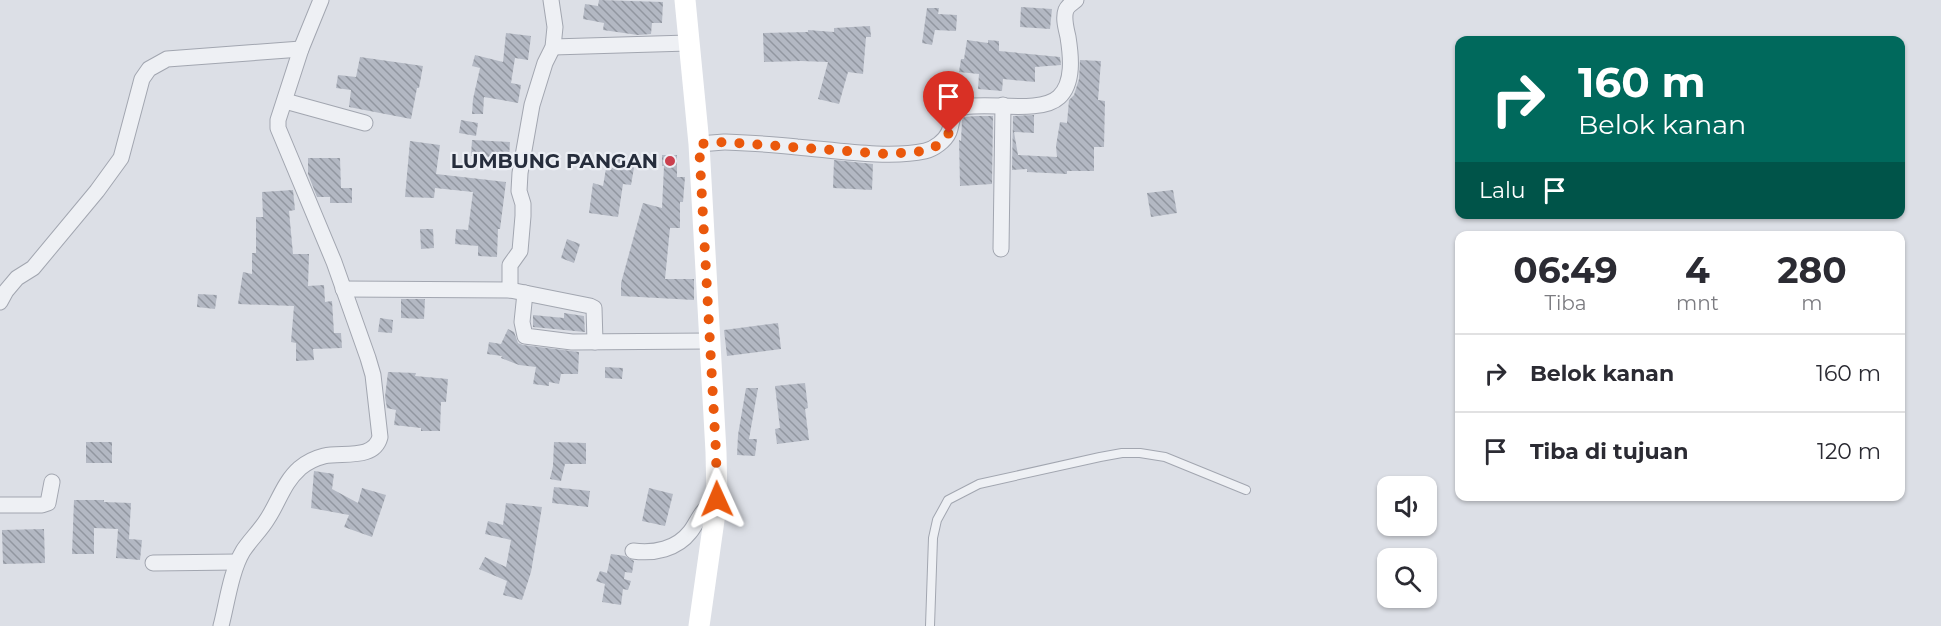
<!DOCTYPE html>
<html lang="id">
<style>
:root{--surface:#fff;--page:#f7f7f7;--text:#2b2b33;--muted:#7c7c81;--line:#e1e1e2}
body{margin:0;font-family:Montserrat,sans-serif;background:var(--page);color:var(--text);height:100vh;display:flex;flex-direction:column;font-size:22px;white-space:nowrap}
*{box-sizing:border-box;margin:0}
p{font-size:20px;color:var(--muted)}
.icon{flex:none;width:33px;height:33px;fill:none;stroke:currentColor;stroke-width:2;stroke-linecap:round;stroke-linejoin:round}
.map{position:relative;flex:1;overflow:hidden}
.details{position:absolute;left:1455px;top:231px;width:450px;height:270px;display:flex;flex-direction:column;background:var(--surface);border-radius:12px;box-shadow:0 2px 4px #0004}
.details>*{flex:none}
.guide{position:absolute;left:1455px;top:36px;width:450px;height:183px;border-radius:12px;box-shadow:0 2px 4px #0004;background:#00695c;color:#fff;overflow:hidden}
.tools{position:absolute;left:1377px;top:476px;display:grid;gap:12px}
.tools a{display:grid;place-items:center;width:60px;height:60px;border-radius:12px;background:var(--surface);box-shadow:0 2px 4px #0004;font-size:30px}
.pin{position:absolute;display:grid;place-items:center;width:51px;height:51px;color:#fff;margin:-62px -26px;border-radius:50% 50% 50% 0;rotate:-45deg;box-shadow:0 0 6px #0007}
.pin .icon{rotate:45deg}
.me{position:absolute;width:66px;margin:-33px;rotate:359deg;stroke-linejoin:round;filter:drop-shadow(0 0 4px #0008)}
.turn{display:flex;align-items:center;gap:21px;height:126px;padding:0 24px;font-size:27px}
.turn .icon{width:78px;height:78px;stroke-width:2.5}
.turn b{display:block;font-size:42px;line-height:51px}
.then{display:flex;align-items:center;height:57px;padding:0 24px;background:#0003;gap:12px;font-size:22px}
.eta{display:flex;justify-content:space-evenly;align-items:center;height:102px;text-align:center}
.eta b{font-size:36px;font-weight:700;line-height:42px}
ul{padding:0;list-style:none}
li{display:flex;align-items:center;gap:18px;height:78px;padding:0 24px;border-top:2px solid var(--line)}
li div{flex:1}
li b{display:block;font-size:22px}
li em{font-style:normal}
.map>svg:first-child{display:block}
.building{fill:url(#building-back-hatch)}
.lines{fill:none;stroke-linecap:round;stroke-linejoin:round}
.lane-casing{stroke:#a2a6b0;stroke-width:10}
.street-casing{stroke:#a2a6b0;stroke-width:17}
.lane{stroke:#eef0f4;stroke-width:8}
.street{stroke:#eef0f4;stroke-width:15}
.secondary{stroke:#fff;stroke-width:21}
.route{stroke:#ea580c;stroke-width:10;stroke-dasharray:0 18}
.poi-dot{fill:#cb404e;stroke:#ebeef4;stroke-width:2}
.labels{text-anchor:middle;stroke-width:4.5;stroke-linejoin:round;paint-order:stroke}
.poi-label{font-size:20px;font-weight:bold;fill:#262d3c;stroke:#ebeef4;text-anchor:end}
</style>
<div class="map">
<svg width="1941" height="626" viewBox="0 0 1941 626">
<defs>
<pattern id="building-back-hatch" width="6" height="6" patternUnits="userSpaceOnUse" patternTransform="scale(1.5)"><rect width="6" height="6" fill="#b3b8c3"/><path d="M-1 5l2 2M0 0l6 6M5-1l2 2" fill="none" stroke="#9196a0"/></pattern>
</defs>
<rect width="100%" height="100%" fill="#dcdfe6"/>
<!-- building -->
<g class="building">
<polygon points="599,0 663,2 662,23 652,23 651,34 638,35 603,30 604,23 583,19 585,4 598,6"/>
<polygon points="1021,7 1052,9 1050,29 1020,27"/>
<polygon points="927,8 939,8 938,14 957,15 956,31 935,30 932,45 922,43"/>
<polygon points="870,26 871,37 866,37 863,74 848,72 839,104 818,99 828,62 801,61 764,62 763,33 808,32 808,30 834,32 834,28"/>
<polygon points="506,33 531,36 528,60 515,58 511,83 521,85 518,103 484,97 483,114 472,114 473,99 480,68 472,66 475,55 503,62"/>
<polygon points="967,40 988,43 988,40 999,41 999,51 1060,57 1061,65 1035,67 1035,82 1003,79 1002,91 978,89 979,74 959,72 961,59 964,59"/>
<polygon points="360,57 423,66 419,88 417,88 411,119 349,107 351,90 336,88 338,75 356,77"/>
<polygon points="1080,60 1101,61 1098,100 1105,101 1104,147 1094,147 1094,171 1067,171 1067,174 1027,172 1027,169 1012,170 1013,116 1034,115 1034,133 1014,132 1018,155 1057,157 1056,146 1060,122 1067,123 1069,100 1074,95 1079,79"/>
<polygon points="976,116 993,116 992,184 960,186 959,140 961,141 962,120 964,117"/>
<polygon points="461,120 478,123 476,136 459,133"/>
<polygon points="472,140 510,142 509,158 471,156"/>
<polygon points="410,141 440,145 436,174 506,182 500,229 498,229 497,257 478,256 478,246 455,244 456,229 468,230 473,192 435,188 434,198 405,197"/>
<polygon points="662,155 677,155 677,177 685,177 683,202 680,202 680,228 670,228 665,279 694,279 694,300 621,296 621,283 643,203 662,208 664,166 662,166"/>
<polygon points="608,157 635,162 631,185 623,184 618,217 589,213 593,183 603,186"/>
<polygon points="308,158 340,158 341,188 352,188 352,203 330,203 330,197 317,197 308,174"/>
<polygon points="834,160 873,164 872,190 833,188"/>
<polygon points="293,190 295,210 289,211 293,254 309,254 308,286 324,285 325,302 332,301 334,333 341,333 342,348 313,349 314,360 296,361 296,343 291,342 294,306 238,304 243,272 252,274 252,253 256,253 256,217 263,217 262,192"/>
<polygon points="1173,190 1177,213 1151,217 1147,193"/>
<polygon points="420,229 433,229 434,248 421,249"/>
<polygon points="567,239 580,244 574,263 561,258"/>
<polygon points="198,294 217,295 215,309 197,307"/>
<polygon points="401,299 425,299 424,319 401,318"/>
<polygon points="564,313 584,316 585,332 533,327 533,315 564,318"/>
<polygon points="380,318 393,320 392,333 378,332"/>
<polygon points="778,323 781,349 727,356 724,330"/>
<polygon points="508,329 514,332 518,343 523,345 579,352 578,374 561,374 559,384 549,382 549,386 533,384 536,367 519,365 501,358 502,356 487,354 489,342 501,344"/>
<polygon points="605,367 623,368 622,379 605,378"/>
<polygon points="388,372 416,373 415,376 448,379 446,402 441,402 440,431 421,431 421,428 394,425 396,410 387,408 385,397"/>
<polygon points="805,383 808,408 805,409 809,440 777,444 775,429 780,428 775,386"/>
<polygon points="746,388 758,388 749,439 757,439 755,456 737,455 738,435"/>
<rect x="86" y="442" width="26" height="21"/>
<polygon points="554,442 586,443 586,464 565,464 561,481 550,479 553,466"/>
<polygon points="314,471 334,474 332,489 358,503 362,488 386,495 372,537 344,527 349,515 311,508"/>
<polygon points="554,487 590,491 588,507 552,503"/>
<polygon points="649,488 673,494 665,526 642,521"/>
<polygon points="74,500 104,500 104,502 131,503 129,539 142,540 140,560 116,558 118,529 94,528 94,554 72,554"/>
<polygon points="506,503 542,507 531,572 522,600 503,595 507,581 479,569 485,557 506,567 511,540 485,534 488,521 503,525"/>
<polygon points="44,529 45,563 3,564 2,530"/>
<polygon points="611,554 625,556 634,561 632,573 625,572 624,579 631,581 628,590 623,589 621,605 602,602 605,584 596,581 600,571 607,573"/>
</g>
<g class="lines">
<defs>
<polyline id="lane" points="930,626 933,538 937,520 948,500 979,484 1100,457 1122,453 1140,453 1165,457 1246,490"/>
<g id="street">
<polyline points="553,47 688,43"/>
<polyline points="285,101 365,123"/>
<path d="M699,144L724,142C748,143 773,144 797,147C834,150 889,159 925,151C934,149 945,141 949,132C953,122 950,110 965,107C989,102 1041,114 1059,97C1074,83 1071,56 1068,37C1066,28 1063,18 1066,10C1068,5 1073,3 1076,0"/>
<polyline points="1001,249 1003,105"/>
<polyline points="343,289 510,290 590,306 594,308 595,342"/>
<polyline points="510,290 510,265 520,251 523,216 523,204 519,191 520,173 532,105 545,63 553,47 555,27 551,0"/>
<polyline points="525,293 522,322 525,336 572,342 709,341"/>
<polyline points="0,302 6,291 17,278 33,268 97,191 121,158 142,79 149,69 167,59 301,49"/>
<polyline points="0,505 42,505 48,503 52,482"/>
<path d="M633,551C654,554 677,549 690,532C695,526 698,518 703,512C707,507 712,503 717,499"/>
<polyline points="153,563 237,562"/>
<path d="M221,626C227,603 231,571 243,551C250,540 261,530 268,518C279,501 284,482 300,468C306,463 316,458 324,456C343,452 374,460 380,437L373,375L368,358L334,262L278,128V120L301,49L321,0"/>
</g>
</defs>
<!-- lane casing -->
<use href="#lane" class="lane-casing"/>
<!-- street casing -->
<use href="#street" class="street-casing"/>
<!-- lane -->
<use href="#lane" class="lane"/>
<!-- street -->
<use href="#street" class="street"/>
<!-- secondary -->
<polyline class="secondary" points="685,0 699,144 716,452 717,499 699,626"/>
</g>
<g class="lines">
<!-- route -->
<polyline class="route" points="717,499 716,452 699,144 724,142 886,154 926,151 938,145 949,133"/>
</g>
<!-- markers -->
<circle class="poi-dot" cx="670" cy="161" r="6"/>
<g class="labels">
<!-- poi labels -->
<g class="poi-label">
<text x="658" y="168">LUMBUNG PANGAN</text>
</g>
</g>
</svg>
<div class="tools">
<a><svg class="icon" aria-label="sound" viewBox="0 0 24 24"><path d="M4 9h4l5-4v14l-5-4H4zM17 9q2 3 0 6"/></svg></a>
<a><svg class="icon" aria-label="search" viewBox="0 0 24 24"><circle cx="10" cy="10" r="6"/><path d="M15 15l6 6"/></svg></a>
</div>
<div class="pin" style="left:949px;top:133px;background:#d93025"><svg class="icon" aria-label="arrive" viewBox="0 0 24 24"><path d="M6 21V4h12l-3 4 3 4H6"/></svg></div>
<svg class="me" style="left:717px;top:499px" viewBox="-20 -20 40 40"><path d="M0-17L14 15 0 8-14 15z" fill="#ea580c" stroke="#fff" stroke-width="4"/></svg>
<div class="guide">
<div class="turn"><svg class="icon" aria-label="right" viewBox="0 0 24 24"><path d="M7 20v-9h11M14 6l5 5-5 5"/></svg><div><b>160 m</b>Belok kanan</div></div>
<div class="then">Lalu<svg class="icon" aria-label="arrive" viewBox="0 0 24 24"><path d="M6 21V4h12l-3 4 3 4H6"/></svg></div>
</div>
<section class="details">
<div class="eta">
<div><b>06:49</b><p>Tiba</p></div>
<div><b>4</b><p>mnt</p></div>
<div><b>280</b><p>m</p></div>
</div>
<ul>
<li><svg class="icon" aria-label="right" viewBox="0 0 24 24"><path d="M7 20v-9h11M14 6l5 5-5 5"/></svg><div><b>Belok kanan</b></div><em>160 m</em></li>
<li><svg class="icon" aria-label="arrive" viewBox="0 0 24 24"><path d="M6 21V4h12l-3 4 3 4H6"/></svg><div><b>Tiba di tujuan</b></div><em>120 m</em></li>
</ul>
</section>
</div>
